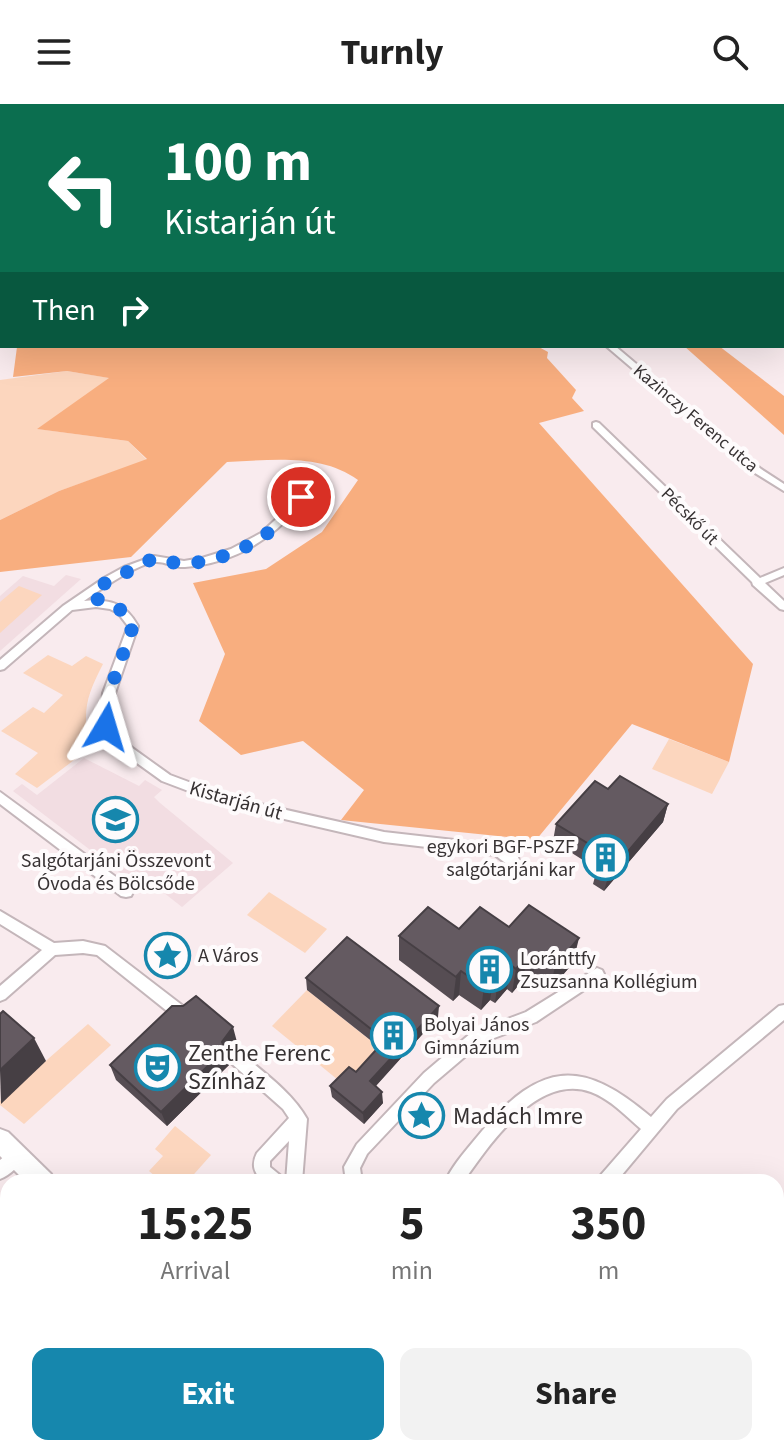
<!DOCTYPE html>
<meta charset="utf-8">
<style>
:root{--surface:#fff;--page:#f2f2f2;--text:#222;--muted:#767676;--accent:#1687ad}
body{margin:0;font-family:"Source Sans 3",sans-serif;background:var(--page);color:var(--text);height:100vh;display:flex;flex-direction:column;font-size:30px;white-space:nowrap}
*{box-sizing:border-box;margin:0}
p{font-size:26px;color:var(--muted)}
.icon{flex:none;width:44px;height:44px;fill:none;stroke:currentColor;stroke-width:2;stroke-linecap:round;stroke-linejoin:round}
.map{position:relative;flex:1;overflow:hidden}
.drawer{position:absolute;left:0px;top:1070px;width:784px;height:282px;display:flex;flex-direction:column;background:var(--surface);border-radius:24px 24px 0 0;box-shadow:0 8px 32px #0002}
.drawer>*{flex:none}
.guide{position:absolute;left:0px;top:0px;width:784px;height:244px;box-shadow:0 8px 32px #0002;background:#0b6e4f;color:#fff;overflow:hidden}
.pin{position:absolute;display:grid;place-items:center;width:68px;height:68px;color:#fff;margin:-34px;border:4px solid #fff;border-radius:50%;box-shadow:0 2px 8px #0007}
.me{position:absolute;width:88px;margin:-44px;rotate:7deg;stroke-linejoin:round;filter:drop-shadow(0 0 6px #0008)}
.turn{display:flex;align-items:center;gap:28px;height:168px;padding:0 32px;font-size:36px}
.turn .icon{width:104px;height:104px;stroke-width:2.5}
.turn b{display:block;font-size:56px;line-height:68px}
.then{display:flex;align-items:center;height:76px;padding:0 32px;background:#0003;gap:16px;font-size:30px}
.eta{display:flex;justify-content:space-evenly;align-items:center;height:136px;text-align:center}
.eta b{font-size:48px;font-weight:700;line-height:56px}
.cta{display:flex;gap:16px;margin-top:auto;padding:16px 32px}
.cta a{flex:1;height:92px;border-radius:16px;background:var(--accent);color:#fff;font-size:32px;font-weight:700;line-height:92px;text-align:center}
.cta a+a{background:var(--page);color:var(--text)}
header{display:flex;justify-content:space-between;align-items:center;height:104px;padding:0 32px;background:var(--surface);font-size:36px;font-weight:700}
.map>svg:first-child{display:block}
.built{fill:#f2dde2}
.green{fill:#fcd6be}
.forest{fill:#f8ae7f}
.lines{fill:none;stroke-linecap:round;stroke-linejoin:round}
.street-casing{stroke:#c4b6ba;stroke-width:4}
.primary-casing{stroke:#c4b6ba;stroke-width:4}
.street{fill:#fff;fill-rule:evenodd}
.primary{fill:#fff;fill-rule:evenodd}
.wall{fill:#564d53}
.shaded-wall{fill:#463f44}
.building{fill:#645a61;stroke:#463f44;stroke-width:2}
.route{stroke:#1a73e8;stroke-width:14;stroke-dasharray:0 25.2}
.labels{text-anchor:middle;stroke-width:8;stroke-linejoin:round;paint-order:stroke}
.far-street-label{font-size:18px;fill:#373233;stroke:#fefbfc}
.street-label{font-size:20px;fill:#373233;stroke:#fefbfc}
.poi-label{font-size:20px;fill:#373233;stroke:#fefbfc;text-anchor:start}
.near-poi-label{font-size:24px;fill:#373233;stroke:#fefbfc;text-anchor:start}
</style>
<header><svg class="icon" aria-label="menu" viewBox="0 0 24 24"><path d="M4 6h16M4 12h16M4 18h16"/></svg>Turnly<svg class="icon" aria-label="search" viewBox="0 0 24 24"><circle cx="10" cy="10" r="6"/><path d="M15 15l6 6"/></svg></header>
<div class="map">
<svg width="784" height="1351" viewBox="0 0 784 1351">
<rect width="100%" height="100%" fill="#f9ebee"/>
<!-- built -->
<g class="built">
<polygon points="66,471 81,475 0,547 0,492 23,472 54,482"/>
<polygon points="84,654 139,682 145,676 162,686 154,693 160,699 233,759 182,803 136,767 127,774 13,687 22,680 37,691"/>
<polygon points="776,1258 784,1263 784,1351 704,1351 696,1344 776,1344"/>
</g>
<!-- green -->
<g class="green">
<polygon points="67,267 110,274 38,325 128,337 147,356 59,387 0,416 0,276"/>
<polygon points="19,482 42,491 0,529 0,498"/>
<path d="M48,551L72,562L86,552L103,560C86,593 82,607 90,644L37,684L15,670L38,649L1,627L33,603L44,609L63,591L23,569Z"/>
<polygon points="669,635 729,658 712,690 652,665"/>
<polygon points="269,788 327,825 305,849 247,811"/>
<polygon points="307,886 385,948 343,980 272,922"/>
<polygon points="88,920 111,941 24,1020 0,1001 0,997"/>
<polygon points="175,1022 211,1051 187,1078 162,1078 149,1067 163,1052 155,1045"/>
</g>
<!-- forest -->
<g class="forest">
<polygon points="563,0 2,2 0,188 0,1"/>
<path d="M537,242L548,248L547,254L576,286L572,294L584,307L539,319L753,560L729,658L632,620L536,736L341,716L364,686L303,637L241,651L199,617L225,550L193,479L266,465L322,428L358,376C321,349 272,356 227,358L131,453L0,468V416L59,387L147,355L128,337L37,325L109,274L67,267L13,273L17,243Z"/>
<polygon points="684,242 719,242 784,292 784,331"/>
</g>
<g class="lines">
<defs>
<g id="street">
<polygon points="606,242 615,242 761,365 784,380 784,387 755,369"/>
<polygon points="596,318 599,319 760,474 784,464 784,471 765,479 784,497 784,506 780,505 753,481 752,478 593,323 593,319"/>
<path d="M301,390L306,393C277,433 236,459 185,463C175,464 165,457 155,458C136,460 100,486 84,497C110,495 125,499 138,522L115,589L112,623L117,633L170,671L229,693L384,728L498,741L518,753L519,757L518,761C509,764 502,756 495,751L384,738L228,702L162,677L109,639L100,623L103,589L128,522L118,509L110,505L96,503L72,506L4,565L0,566V556L63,502L104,474L124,463L154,452L184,457L202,454L231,445L261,429L287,405L298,391Z"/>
<polygon points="0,688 131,784 133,788 131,792 126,793 121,792 0,700"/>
<polygon points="0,807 54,839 83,837 105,842 187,905 189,910 187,915 182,916 177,915 97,851 83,849 55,851 5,895 0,897 0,882 42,846 0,820"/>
<polygon points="597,864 602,866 604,870 602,874 536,918 481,939 434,979 367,1050 360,1064 362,1078 346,1078 344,1063 357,1040 424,969 471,929 526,908"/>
<path d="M784,901V916L677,1005L616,1078H598L600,1072L641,1025C626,1012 610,995 591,988C537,969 490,1040 463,1078H445C453,1060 469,1043 482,1027C541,957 582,954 651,1013L667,995L779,902Z"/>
<path d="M236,947L241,949C264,969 292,988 307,1015L302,1078H286L289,1037L270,1057V1063L281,1072L283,1078H263C254,1069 251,1061 257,1049L289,1014L283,1005L231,959L229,954L231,949Z"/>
<path d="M17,1043L22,1046L25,1051C21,1061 10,1071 0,1075V1056L12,1046Z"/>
<polygon points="92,1344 113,1344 116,1351 95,1351"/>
<polygon points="384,1344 404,1344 401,1351 381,1351"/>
<polygon points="651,1344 674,1344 677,1351 654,1351"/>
</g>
<g id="primary">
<polygon points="0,1025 8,1028 51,1070 55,1078 26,1078 0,1052"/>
<polygon points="223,1344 254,1344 257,1351 226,1351"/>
</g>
</defs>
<!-- street casing -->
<use href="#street" class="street-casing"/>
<!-- primary casing -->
<use href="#primary" class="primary-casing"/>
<!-- street -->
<use href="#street" class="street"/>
<!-- primary -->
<use href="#primary" class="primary"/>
</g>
<!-- wall -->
<g class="wall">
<polygon points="608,685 668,700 663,718 604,787 593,780 597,765 553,737 556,720"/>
<polygon points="459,825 573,859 550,886 532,874 528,879 523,876 512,889 507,885 495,899 490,896 481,906 459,891 453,897 399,856 399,832"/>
<polygon points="306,874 438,913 376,982 383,999 364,1020 332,993 330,982 356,968 379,943 307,886"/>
<polygon points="237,938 226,953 229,961 167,1022 116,976 110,961"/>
<polygon points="784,1170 784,1213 776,1207 776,1185"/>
</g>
<!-- shaded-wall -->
<g class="shaded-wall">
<polygon points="668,700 663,718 604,787 609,770"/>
<polygon points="579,834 573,859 550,886 555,862"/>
<polygon points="537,850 532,874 528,879 532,856"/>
<polygon points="527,852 523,876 512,889 516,865"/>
<polygon points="511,861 507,885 495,899 498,875"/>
<polygon points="461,867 459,891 453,897 456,873"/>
<polygon points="494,872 490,896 481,906 484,883"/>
<polygon points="439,902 438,913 370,988 370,977"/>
<polygon points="233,923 237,938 226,953 229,961 167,1022 161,1008"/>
<polygon points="34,934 46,957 1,1000 0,966"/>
<polygon points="382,988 383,999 364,1020 363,1009"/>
<polygon points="202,1344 206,1344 208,1347 205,1351 200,1346"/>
<polygon points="346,1344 353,1344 348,1351 341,1351"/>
</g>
<!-- building -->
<g class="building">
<polygon points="620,672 668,700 609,770 597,763 607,751 556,720 595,677 608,685"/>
<polygon points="529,801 579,834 555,862 537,850 532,856 527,852 516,865 511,861 498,875 494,872 484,883 461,867 456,873 399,832 428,803 459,825 480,803 509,823"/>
<polygon points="347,833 439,902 370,977 382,988 363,1009 330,982 349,963 356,968 385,936 306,874"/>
<polygon points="196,892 233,923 222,938 225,945 161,1008 110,961 172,902 183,902"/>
<polygon points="3,907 34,934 0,966 0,910"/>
<polygon points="631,1073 638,1078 628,1078"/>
<polygon points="784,1176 784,1199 776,1193"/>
<polygon points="115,1344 202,1344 200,1346 204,1351 112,1351 111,1350"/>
<polygon points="274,1344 346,1344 341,1351 281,1351"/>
</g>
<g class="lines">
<!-- route -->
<path class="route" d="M106,623L109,589L133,522L118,503L97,495L92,486L154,454C165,454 174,461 185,460C233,455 274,434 301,393"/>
</g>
<!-- icons -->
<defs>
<symbol id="school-ring" viewBox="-11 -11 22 22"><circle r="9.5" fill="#fefbfc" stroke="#1687ad" stroke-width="1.5"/><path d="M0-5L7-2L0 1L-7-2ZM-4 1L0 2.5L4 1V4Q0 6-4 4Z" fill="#1687ad"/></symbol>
<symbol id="building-ring" viewBox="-11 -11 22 22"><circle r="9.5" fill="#fefbfc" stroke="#1687ad" stroke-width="1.5"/><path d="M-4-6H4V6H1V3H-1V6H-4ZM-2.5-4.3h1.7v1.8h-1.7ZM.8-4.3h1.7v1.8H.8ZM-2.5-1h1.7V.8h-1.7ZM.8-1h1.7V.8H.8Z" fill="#1687ad"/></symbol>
<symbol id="sight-ring" viewBox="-11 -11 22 22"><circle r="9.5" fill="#fefbfc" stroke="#1687ad" stroke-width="1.5"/><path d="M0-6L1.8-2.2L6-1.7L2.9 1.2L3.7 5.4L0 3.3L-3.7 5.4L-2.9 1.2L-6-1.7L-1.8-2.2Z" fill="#1687ad"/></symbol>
<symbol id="theatre-ring" viewBox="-11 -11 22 22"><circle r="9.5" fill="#fefbfc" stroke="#1687ad" stroke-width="1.5"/><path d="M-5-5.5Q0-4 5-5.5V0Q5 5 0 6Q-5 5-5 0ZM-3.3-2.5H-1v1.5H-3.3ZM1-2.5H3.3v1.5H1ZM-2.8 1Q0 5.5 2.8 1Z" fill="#1687ad"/></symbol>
</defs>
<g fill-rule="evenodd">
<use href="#school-ring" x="90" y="690" width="51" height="51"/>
<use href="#building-ring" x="580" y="728" width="51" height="51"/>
<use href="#sight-ring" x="142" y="826" width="51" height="51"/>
<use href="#building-ring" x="464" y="840" width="51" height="51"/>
<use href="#building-ring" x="368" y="906" width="51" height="51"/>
<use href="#theatre-ring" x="132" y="938" width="51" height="51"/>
<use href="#sight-ring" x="396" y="986" width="51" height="51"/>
</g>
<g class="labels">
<!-- far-street labels -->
<g class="far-street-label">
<text transform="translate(696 314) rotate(40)" y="6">Kazinczy Ferenc utca</text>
<text transform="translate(690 412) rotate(45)" y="6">Pécskő út</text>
</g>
<!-- street labels -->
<g class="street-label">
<text transform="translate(236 696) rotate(16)" y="7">Kistarján út</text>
</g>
<!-- poi labels -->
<g class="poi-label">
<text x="575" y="749" text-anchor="end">egykori BGF-PSZF<tspan x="575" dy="23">salgótarjáni kar</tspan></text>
<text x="116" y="763" text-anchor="middle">Salgótarjáni Összevont<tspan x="116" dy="23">Óvoda és Bölcsőde</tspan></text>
<text x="198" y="858">A Város</text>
<text x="520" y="861">Loránttfy<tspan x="520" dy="23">Zsuzsanna Kollégium</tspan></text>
<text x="424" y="927">Bolyai János<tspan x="424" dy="23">Gimnázium</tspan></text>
</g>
<!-- near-poi labels -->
<g class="near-poi-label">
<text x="188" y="957">Zenthe Ferenc<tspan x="188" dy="28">Színház</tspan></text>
<text x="453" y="1020">Madách Imre</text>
</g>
</g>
</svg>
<div class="pin" style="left:301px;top:393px;background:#d93025"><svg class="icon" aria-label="arrive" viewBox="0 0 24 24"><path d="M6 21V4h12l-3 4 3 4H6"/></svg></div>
<svg class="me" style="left:106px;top:623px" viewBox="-20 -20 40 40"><path d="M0-17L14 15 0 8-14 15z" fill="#1a73e8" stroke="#fff" stroke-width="4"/></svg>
<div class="guide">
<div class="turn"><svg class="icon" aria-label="left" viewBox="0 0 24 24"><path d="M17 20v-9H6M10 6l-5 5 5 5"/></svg><div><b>100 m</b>Kistarján út</div></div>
<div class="then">Then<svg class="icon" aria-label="right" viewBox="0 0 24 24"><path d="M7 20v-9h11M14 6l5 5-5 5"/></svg></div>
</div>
<section class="drawer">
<div class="eta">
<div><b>15:25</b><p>Arrival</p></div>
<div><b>5</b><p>min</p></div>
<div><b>350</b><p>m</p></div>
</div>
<div class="cta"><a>Exit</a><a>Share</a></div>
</section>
</div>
